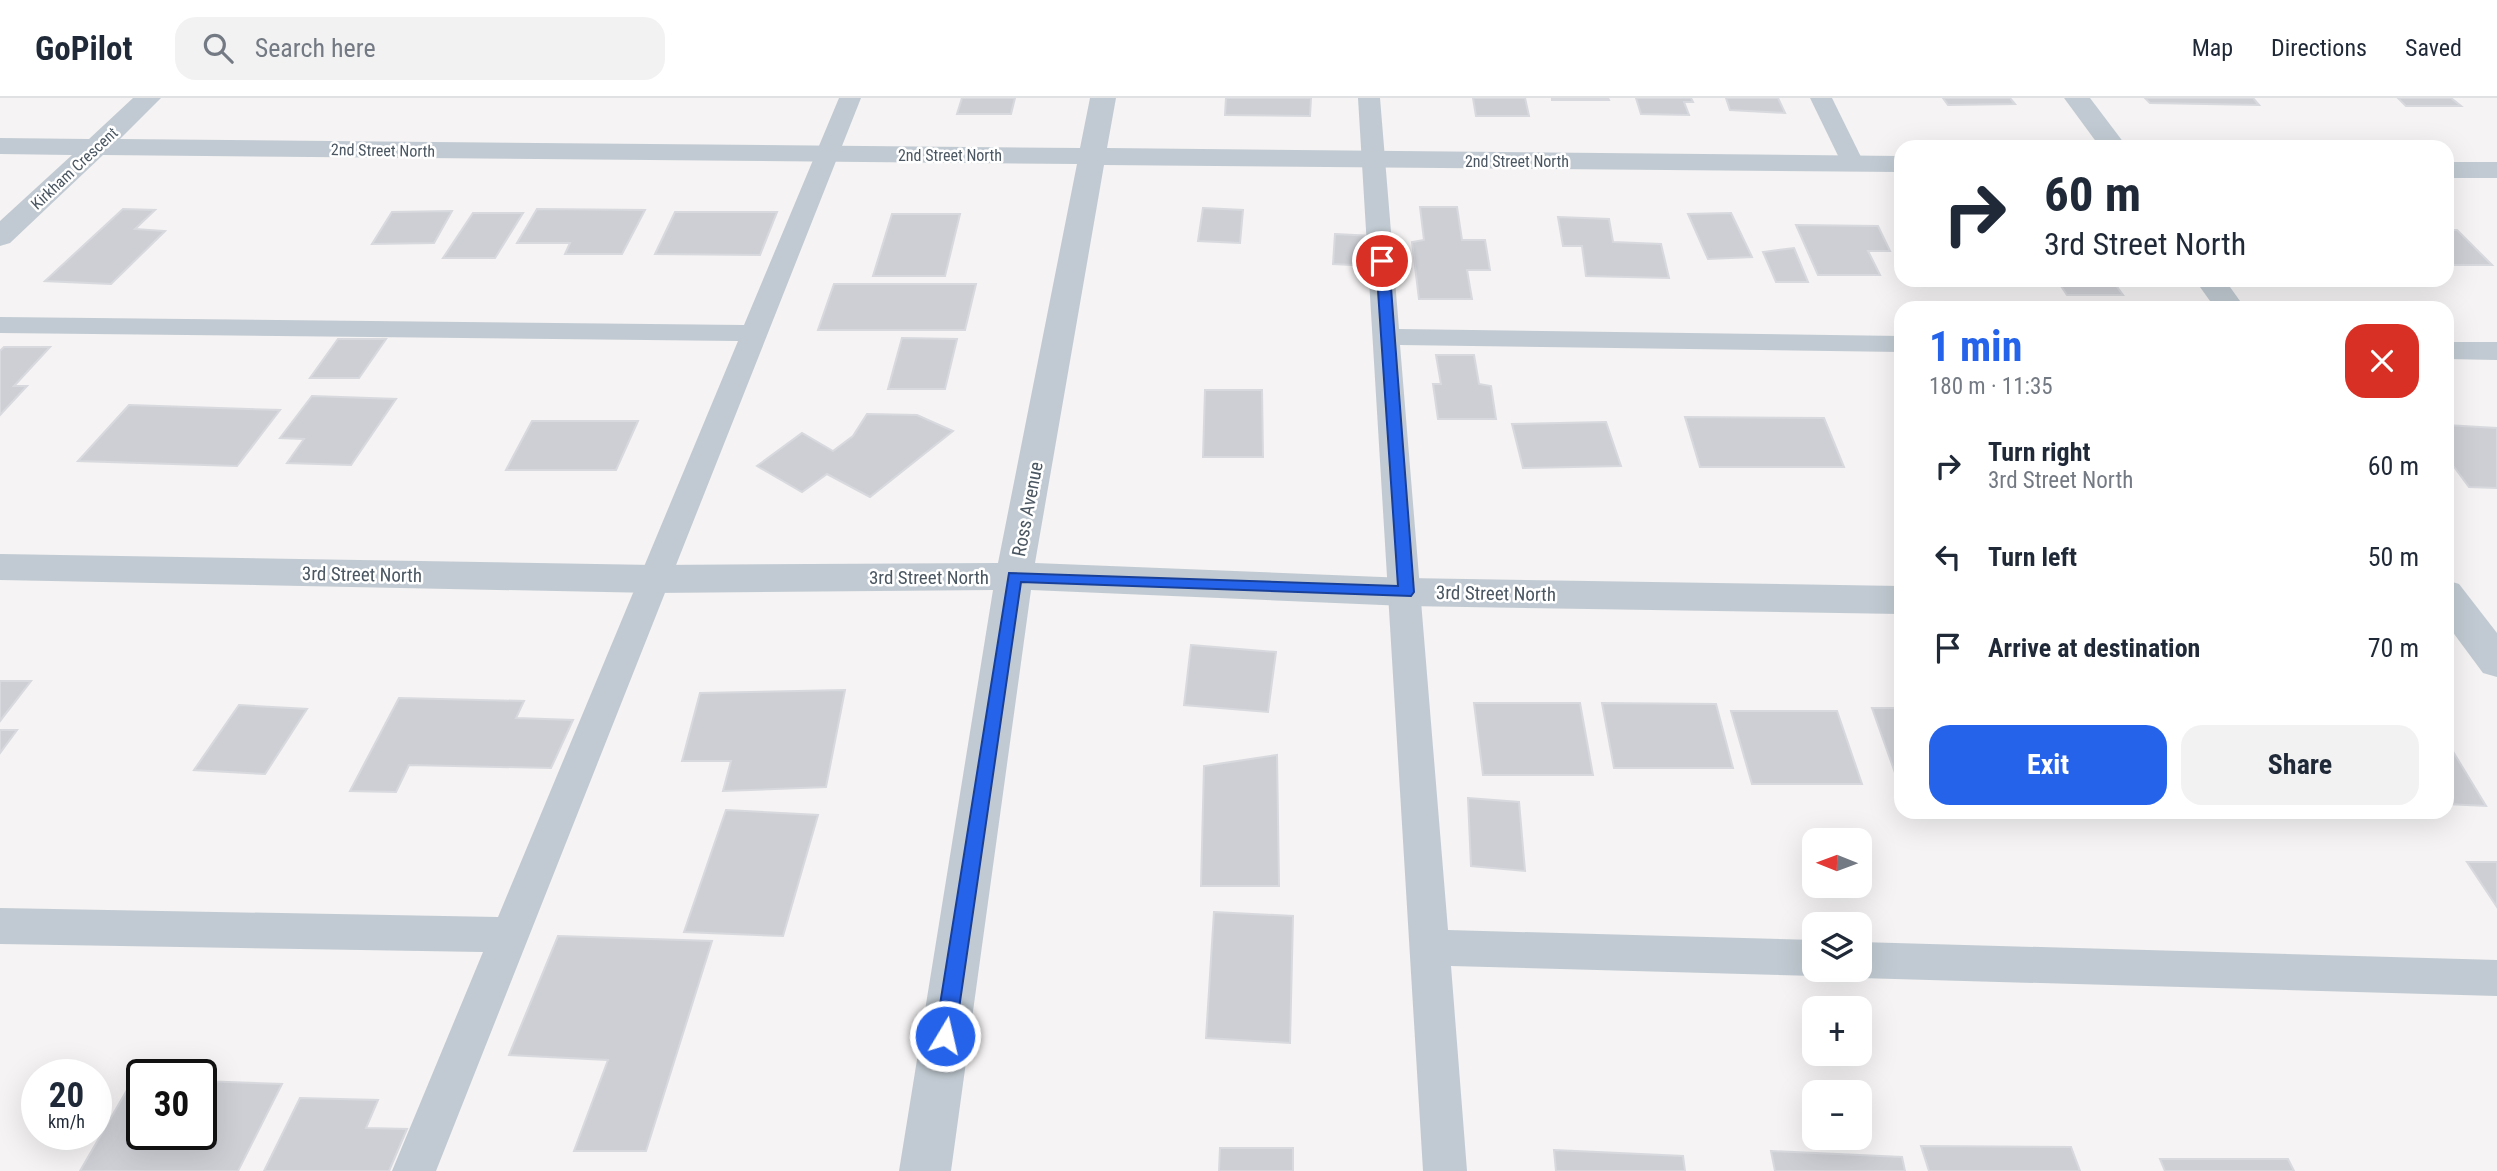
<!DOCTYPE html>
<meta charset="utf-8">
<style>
:root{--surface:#fff;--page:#f2f2f3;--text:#1f2937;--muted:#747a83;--line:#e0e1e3;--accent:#2563eb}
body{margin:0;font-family:"Roboto Condensed",sans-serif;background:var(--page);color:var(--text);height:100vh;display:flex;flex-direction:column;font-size:26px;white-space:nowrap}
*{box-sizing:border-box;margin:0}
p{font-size:23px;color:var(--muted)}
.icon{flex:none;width:38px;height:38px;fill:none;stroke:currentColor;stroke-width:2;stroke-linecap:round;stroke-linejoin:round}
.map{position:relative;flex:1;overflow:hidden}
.details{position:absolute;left:1894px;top:203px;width:560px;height:518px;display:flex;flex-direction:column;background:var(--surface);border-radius:21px;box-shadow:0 7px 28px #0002}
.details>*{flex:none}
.top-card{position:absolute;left:1894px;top:42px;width:560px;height:147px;border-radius:21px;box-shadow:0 7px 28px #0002;background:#fff;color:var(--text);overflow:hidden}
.needle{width:46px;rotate:271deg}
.controls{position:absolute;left:1802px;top:730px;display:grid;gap:14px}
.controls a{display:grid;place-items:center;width:70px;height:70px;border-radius:14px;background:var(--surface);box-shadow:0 7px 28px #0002;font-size:35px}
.speed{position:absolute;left:21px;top:961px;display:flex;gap:14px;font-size:35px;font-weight:700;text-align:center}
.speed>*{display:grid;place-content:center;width:91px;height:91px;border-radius:50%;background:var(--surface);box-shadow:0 7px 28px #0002;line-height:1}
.speed small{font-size:18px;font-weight:400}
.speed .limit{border:4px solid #111;border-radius:10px;background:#fff;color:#111}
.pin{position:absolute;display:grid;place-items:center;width:60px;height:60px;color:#fff;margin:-30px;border:4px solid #fff;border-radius:50%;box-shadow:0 2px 7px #0007}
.me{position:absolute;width:77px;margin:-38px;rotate:9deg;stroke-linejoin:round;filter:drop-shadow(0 0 5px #0008)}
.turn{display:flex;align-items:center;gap:24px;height:147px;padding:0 35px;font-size:32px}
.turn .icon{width:91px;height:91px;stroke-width:2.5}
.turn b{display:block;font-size:49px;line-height:60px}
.round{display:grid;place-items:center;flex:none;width:74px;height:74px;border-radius:21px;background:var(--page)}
.overview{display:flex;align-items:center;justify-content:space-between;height:119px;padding:0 35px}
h1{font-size:42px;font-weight:700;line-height:52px;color:var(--accent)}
.action{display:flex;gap:14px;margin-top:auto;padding:14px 35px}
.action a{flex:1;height:80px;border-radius:21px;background:var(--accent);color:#fff;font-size:28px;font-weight:700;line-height:80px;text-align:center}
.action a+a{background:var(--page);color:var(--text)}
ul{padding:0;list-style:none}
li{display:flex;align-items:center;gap:21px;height:91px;padding:0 35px}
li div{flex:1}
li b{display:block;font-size:26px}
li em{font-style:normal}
header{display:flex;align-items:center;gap:42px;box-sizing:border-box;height:98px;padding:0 35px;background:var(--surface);border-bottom:2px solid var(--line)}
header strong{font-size:33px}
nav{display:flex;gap:38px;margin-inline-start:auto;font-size:24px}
.search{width:490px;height:63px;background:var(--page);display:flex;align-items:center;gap:18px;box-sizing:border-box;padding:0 24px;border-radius:21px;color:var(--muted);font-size:26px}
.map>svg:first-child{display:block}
.building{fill:#cdcfd5;stroke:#d7d9de;stroke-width:2}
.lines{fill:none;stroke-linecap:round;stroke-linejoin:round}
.service{fill:#c1cad2;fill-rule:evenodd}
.minor{fill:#c1cad2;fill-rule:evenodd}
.route{fill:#2563eb;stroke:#184099;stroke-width:2}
.labels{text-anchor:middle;stroke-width:5;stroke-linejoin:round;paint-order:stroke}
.far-street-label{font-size:16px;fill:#4a5661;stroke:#fff}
.street-label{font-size:19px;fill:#4a5661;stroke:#fff}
</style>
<header>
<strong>GoPilot</strong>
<div class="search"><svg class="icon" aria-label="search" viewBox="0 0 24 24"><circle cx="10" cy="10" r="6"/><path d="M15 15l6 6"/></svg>Search here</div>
<nav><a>Map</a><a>Directions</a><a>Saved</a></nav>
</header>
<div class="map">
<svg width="2497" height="1073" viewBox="0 0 2497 1073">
<rect width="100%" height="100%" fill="#f5f3f3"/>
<!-- building -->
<g class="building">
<polygon points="962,0 1015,0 1011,16 957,16"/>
<polygon points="1226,0 1311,0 1310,18 1225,17"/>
<polygon points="1473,0 1525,0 1529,18 1476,18"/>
<polygon points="1552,0 1608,0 1609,2 1552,2"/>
<polygon points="1636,0 1691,0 1693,4 1684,4 1689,17 1641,16"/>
<polygon points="1726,0 1778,0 1785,15 1730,12"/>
<polygon points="1943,0 2010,0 2015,6 1948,7"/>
<polygon points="2145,0 2253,0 2259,7 2150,5"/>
<polygon points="2398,0 2451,0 2461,8 2406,8"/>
<polygon points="1420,109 1457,109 1462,142 1485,142 1490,172 1467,172 1472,201 1419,201 1412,144 1424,142"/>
<polygon points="1203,110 1243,112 1240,145 1198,143"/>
<polygon points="123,111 155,112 135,131 165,133 111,186 45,183"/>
<polygon points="537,111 645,112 622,156 565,156 570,145 517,145"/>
<polygon points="452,113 434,145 372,146 392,114"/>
<polygon points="675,114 777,114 760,157 655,156"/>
<polygon points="473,115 523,115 495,160 443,160"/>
<polygon points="1731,115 1752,159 1708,161 1688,116"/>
<polygon points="892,116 960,116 945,178 873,178"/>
<polygon points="1558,119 1609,121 1613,144 1661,146 1669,180 1586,178 1582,148 1563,148"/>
<polygon points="1796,127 1878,128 1890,153 1868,153 1880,177 1818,177"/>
<polygon points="2446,132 2457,132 2492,167 2446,167"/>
<polygon points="1335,136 1373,138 1372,168 1333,166"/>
<polygon points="1794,150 1808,184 1776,184 1763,154"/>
<polygon points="2057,182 2112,182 2123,197 2067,197"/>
<polygon points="834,186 976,186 965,232 818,232"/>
<polygon points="902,240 957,241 945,291 888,291"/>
<polygon points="338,241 386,241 359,280 310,280"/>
<polygon points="4,249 50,249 14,288 27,288 0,317 0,253"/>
<polygon points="1436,257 1474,257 1479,286 1491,288 1496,321 1438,321 1433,286 1441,286"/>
<polygon points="1205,292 1262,292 1263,359 1203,359"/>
<polygon points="312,298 396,301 351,367 287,365 304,341 280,340"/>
<polygon points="129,307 280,312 237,368 78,363"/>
<polygon points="867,316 917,317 953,333 870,399 827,376 802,394 757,368 802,335 833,353 853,338"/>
<polygon points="1685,319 1824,320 1844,369 1700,369"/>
<polygon points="532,323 638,323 616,372 506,372"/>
<polygon points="1606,324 1621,368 1523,370 1512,326"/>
<polygon points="2446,327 2497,330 2497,390 2469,389 2446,358"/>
<polygon points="1191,547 1276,554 1268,614 1184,607"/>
<polygon points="0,583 31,583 0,623"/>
<polygon points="845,592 826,689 723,693 731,663 682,663 700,595"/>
<polygon points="399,600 524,603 516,620 573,622 551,670 409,667 396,694 350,693"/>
<polygon points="1474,605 1580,605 1593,677 1483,677"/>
<polygon points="1602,605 1716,606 1733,670 1614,670"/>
<polygon points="239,607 307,611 265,676 194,672"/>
<polygon points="1872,610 1900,610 1900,686 1899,686"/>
<polygon points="1731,613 1837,613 1862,686 1752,686"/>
<polygon points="0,632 17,632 0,655"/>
<polygon points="2446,642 2486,708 2446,706"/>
<polygon points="1277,657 1279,788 1201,788 1204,668"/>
<polygon points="1468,700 1519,704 1525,773 1471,768"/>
<polygon points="726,712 818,717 783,838 684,834"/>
<polygon points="2467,764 2497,764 2497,809"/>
<polygon points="1214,814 1293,818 1290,945 1206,940"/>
<polygon points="558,838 712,843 646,1053 574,1053 608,962 509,957"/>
<polygon points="134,980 142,980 142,1036 201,1036 201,983 282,986 238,1073 80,1073"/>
<polygon points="300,1000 378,1002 366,1030 407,1031 389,1073 264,1073"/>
<polygon points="1921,1048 2071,1049 2080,1073 1929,1073"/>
<polygon points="1220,1050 1293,1050 1293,1073 1219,1073"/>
<polygon points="1554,1052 1683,1058 1685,1073 1556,1073"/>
<polygon points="1771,1053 1902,1059 1905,1073 1775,1073"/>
<polygon points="2160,1061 2288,1061 2294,1073 2165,1073"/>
</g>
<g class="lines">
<!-- service -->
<g class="service">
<polygon points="839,0 861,0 436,1073 392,1073 483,854 0,846 0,810 498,819 738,243 0,235 0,219 744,227"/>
<polygon points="1358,0 1380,0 1399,231 1900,238 1900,254 1400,247 1448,832 1815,842 1815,872 1830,872 1815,878 1451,868 1467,1073 1423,1073"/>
<polygon points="1810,0 1832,0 1864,65 1860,70 1844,70"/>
<polygon points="2446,244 2497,244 2497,262 2446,261"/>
<polygon points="1860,844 2497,862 2497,898 1860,880 1846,875 1844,872 1860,872"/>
</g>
<!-- minor -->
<g class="minor">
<polygon points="133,0 161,0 120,41 1080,50 1090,0 1116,0 1107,50 1900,58 1900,74 1104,67 1035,465 1406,480 1900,488 1900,516 1406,508 1031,492 951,1073 899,1073 993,492 654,495 0,482 0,456 654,467 998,465 1077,66 103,57 10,145 0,148 0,123 72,57 0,56 0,40 89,41"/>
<polygon points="2064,0 2090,0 2127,49 2100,49"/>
<rect x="2446" y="64" width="51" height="16"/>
<polygon points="2195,182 2225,182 2245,210 2215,210"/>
<polygon points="2446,482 2459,486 2497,535 2497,579 2483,575 2446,525"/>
</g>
</g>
<!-- route -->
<polygon class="route" points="1382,159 1389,163 1414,494 1411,498 1021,484 955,938 952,944 945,947 938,944 935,938 1009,475 1398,488 1376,163"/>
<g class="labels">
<!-- far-street labels -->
<g class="far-street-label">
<text transform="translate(383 52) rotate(1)" y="6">2nd Street North</text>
<text x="950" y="63">2nd Street North</text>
<text x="1517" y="69">2nd Street North</text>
<text transform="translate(74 70) rotate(-43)" y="6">Kirkham Crescent</text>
</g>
<!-- street labels -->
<g class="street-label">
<text transform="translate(1027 411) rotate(-79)" y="7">Ross Avenue</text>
<text transform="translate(362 476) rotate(1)" y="7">3rd Street North</text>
<text x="929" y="486">3rd Street North</text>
<text transform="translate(1496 495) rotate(1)" y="7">3rd Street North</text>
</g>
</g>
</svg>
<div class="controls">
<a><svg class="needle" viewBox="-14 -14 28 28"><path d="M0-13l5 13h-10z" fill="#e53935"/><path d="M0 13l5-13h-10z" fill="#747a83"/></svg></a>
<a><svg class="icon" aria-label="layers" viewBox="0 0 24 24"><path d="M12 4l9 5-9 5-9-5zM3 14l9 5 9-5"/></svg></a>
<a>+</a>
<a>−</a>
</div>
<div class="speed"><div>20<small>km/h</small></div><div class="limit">30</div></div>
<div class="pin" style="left:1382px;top:163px;background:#d93025"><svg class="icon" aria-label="arrive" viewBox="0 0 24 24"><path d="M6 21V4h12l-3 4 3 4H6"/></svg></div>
<svg class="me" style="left:945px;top:938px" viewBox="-20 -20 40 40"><circle r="17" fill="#2563eb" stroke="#fff" stroke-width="3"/><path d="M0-11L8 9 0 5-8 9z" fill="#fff"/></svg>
<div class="top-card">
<div class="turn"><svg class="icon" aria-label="right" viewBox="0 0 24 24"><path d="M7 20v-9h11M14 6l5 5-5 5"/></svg><div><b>60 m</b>3rd Street North</div></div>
</div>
<section class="details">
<div class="overview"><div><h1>1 min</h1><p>180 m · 11:35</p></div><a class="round" style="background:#d93025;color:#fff"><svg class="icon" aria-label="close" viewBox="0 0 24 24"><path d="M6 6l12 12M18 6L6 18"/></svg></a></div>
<ul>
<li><svg class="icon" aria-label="right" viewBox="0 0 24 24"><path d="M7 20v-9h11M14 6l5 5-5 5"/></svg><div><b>Turn right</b><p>3rd Street North</p></div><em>60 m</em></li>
<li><svg class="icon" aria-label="left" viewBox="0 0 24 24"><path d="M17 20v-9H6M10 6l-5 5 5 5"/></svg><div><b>Turn left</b></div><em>50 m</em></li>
<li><svg class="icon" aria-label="arrive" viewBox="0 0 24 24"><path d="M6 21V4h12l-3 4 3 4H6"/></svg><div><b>Arrive at destination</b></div><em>70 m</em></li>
</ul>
<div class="action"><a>Exit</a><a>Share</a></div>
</section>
</div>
